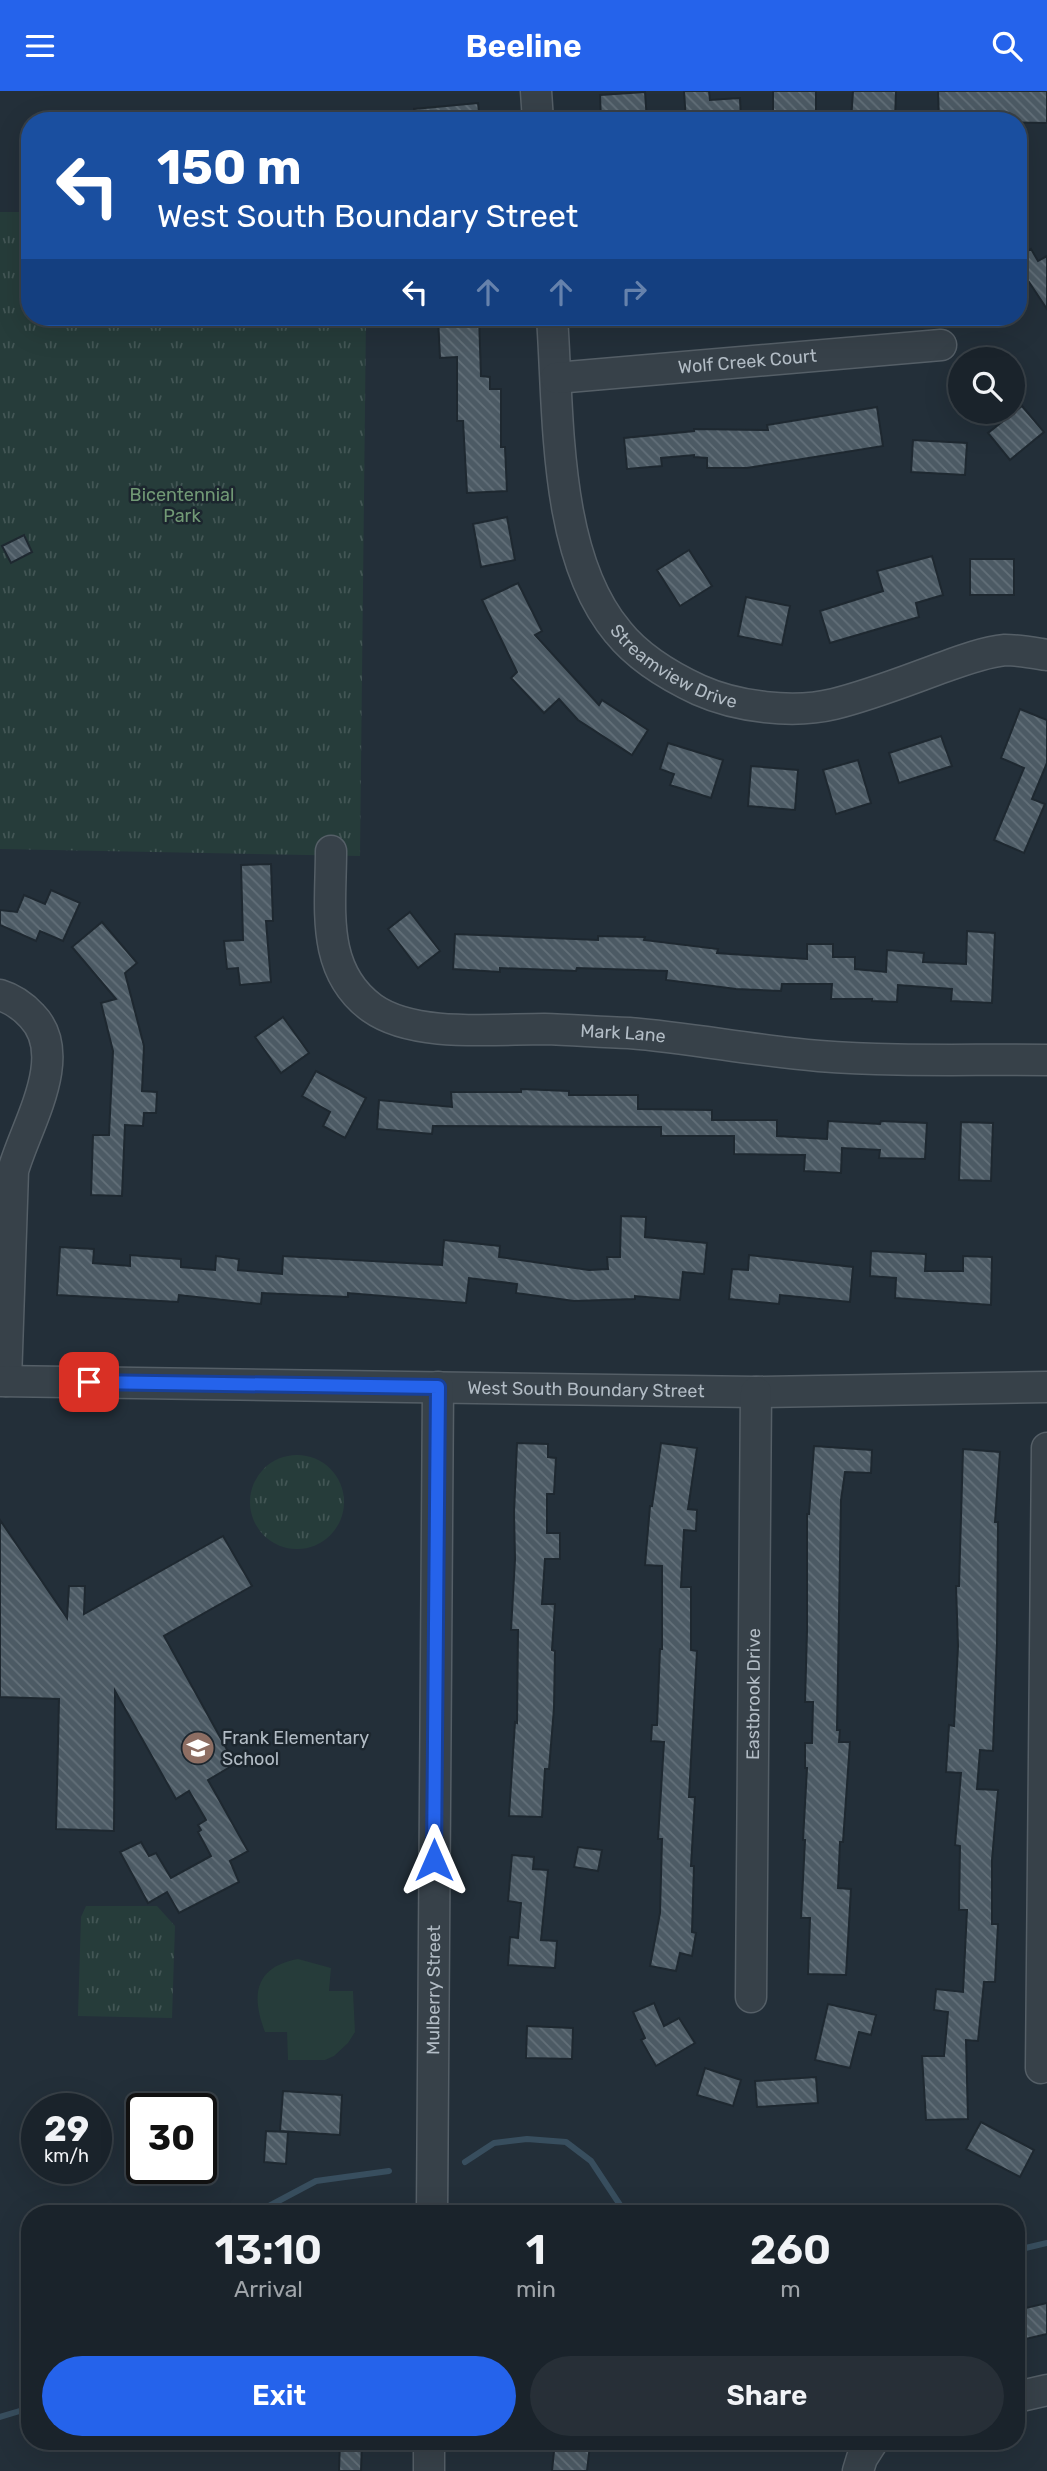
<!DOCTYPE html>
<style>
:root{--surface:#1a232b;--page:#272f37;--text:#f1f3f6;--muted:#9fa4a9;--line:#384047;--accent:#2563eb}
body{margin:0;font-family:Rubik,sans-serif;background:var(--page);color:var(--text);height:100vh;display:flex;flex-direction:column;font-size:26px;white-space:nowrap}
*{box-sizing:border-box;margin:0}
p{font-size:23px;color:var(--muted)}
.icon{flex:none;width:38px;height:38px;fill:none;stroke:currentColor;stroke-width:2;stroke-linecap:round;stroke-linejoin:round}
.map{position:relative;flex:1;overflow:hidden}
.sheet{position:absolute;left:21px;top:2114px;width:1004px;height:245px;display:flex;flex-direction:column;background:var(--surface);border-radius:28px;box-shadow:0 7px 28px #0002,0 0 0 2px var(--line)}
.sheet>*{flex:none}
.hud{position:absolute;left:21px;top:21px;width:1006px;height:214px;border-radius:28px;box-shadow:0 7px 28px #0002,0 0 0 2px var(--line);background:#1a4fa0;color:#fff;overflow:hidden}
.fabs{position:absolute;left:948px;top:256px;display:grid;gap:14px}
.fabs a{display:grid;place-items:center;width:77px;height:77px;border-radius:50%;background:var(--surface);box-shadow:0 7px 28px #0002,0 0 0 2px var(--line);font-size:35px}
.speed{position:absolute;left:21px;top:2002px;display:flex;gap:14px;font-size:35px;font-weight:700;text-align:center}
.speed>*{display:grid;place-content:center;width:91px;height:91px;border-radius:50%;background:var(--surface);box-shadow:0 7px 28px #0002,0 0 0 2px var(--line);line-height:1}
.speed small{font-size:18px;font-weight:400}
.speed .limit{border:4px solid #111;border-radius:10px;background:#fff;color:#111}
.pin{position:absolute;display:grid;place-items:center;width:60px;height:60px;color:#fff;margin:-30px;border-radius:14px;box-shadow:0 4px 10px #0006}
.me{position:absolute;width:77px;margin:-38px;rotate:0deg;stroke-linejoin:round;filter:drop-shadow(0 0 5px #0008)}
.turn{display:flex;align-items:center;gap:24px;height:147px;padding:0 21px;font-size:32px}
.turn .icon{width:91px;height:91px;stroke-width:2.5}
.turn b{display:block;font-size:49px;line-height:60px}
.lanes{display:flex;align-items:center;height:66px;padding:0 21px;background:#0003;justify-content:center;gap:35px;direction:ltr}
.lanes .off{opacity:.35}
.eta{display:flex;justify-content:space-evenly;align-items:center;height:119px;text-align:center}
.eta b{font-size:42px;font-weight:600;line-height:49px}
.action{display:flex;gap:14px;margin-top:auto;padding:14px 21px}
.action a{flex:1;height:80px;border-radius:42px;background:var(--accent);color:#fff;font-size:28px;font-weight:600;line-height:80px;text-align:center}
.action a+a{background:var(--page);color:var(--text)}
header{display:flex;justify-content:space-between;align-items:center;height:91px;padding:0 21px;background:var(--accent);color:#fff;font-size:32px;font-weight:600}
.map>svg:first-child{display:block}
.grass{fill:#263c3a}
.park{fill:url(#park-tufts)}
.lines{fill:none;stroke-linecap:round;stroke-linejoin:round}
.stream{stroke:#384e5e;stroke-width:6}
.building{fill:url(#building-back-hatch);stroke:#1e2830;stroke-width:2}
.minor-casing{stroke:#555f67;stroke-width:33}
.minor{stroke:#374149;stroke-width:30}
.route-casing{stroke:#184099;stroke-width:18}
.route{stroke:#2563eb;stroke-width:12}
.labels{text-anchor:middle;stroke-width:5;stroke-linejoin:round;paint-order:stroke}
.street-label{font-size:18px;fill:#b2bcc5;stroke:#1c262e}
.park-label{font-size:18px;fill:#719975;stroke:#1c262e}
.poi-label{font-size:18px;fill:#b2bcc5;stroke:#1c262e;text-anchor:start}
</style>
<header><svg class="icon" aria-label="menu" viewBox="0 0 24 24"><path d="M4 6h16M4 12h16M4 18h16"/></svg>Beeline<svg class="icon" aria-label="search" viewBox="0 0 24 24"><circle cx="10" cy="10" r="6"/><path d="M15 15l6 6"/></svg></header>
<div class="map">
<svg width="1047" height="2380" viewBox="0 0 1047 2380">
<defs>
<pattern id="park-tufts" width="24" height="20" patternUnits="userSpaceOnUse" patternTransform="scale(1.75)"><rect width="24" height="20" fill="#263c3a"/><path d="M3 7l-1-3M5 7V3M7 7l1-3M15 17l-1-3M17 17v-4M19 17l1-3" fill="none" stroke="#435655"/></pattern>
<pattern id="building-back-hatch" width="6" height="6" patternUnits="userSpaceOnUse" patternTransform="scale(1.75)"><rect width="6" height="6" fill="#4c5a64"/><path d="M-1 5l2 2M0 0l6 6M5-1l2 2" fill="none" stroke="#637079"/></pattern>
</defs>
<rect width="100%" height="100%" fill="#232f39"/>
<!-- grass -->
<path class="grass" d="M298,1868L331,1877L329,1900H353L355,1941L348,1952L334,1965L325,1969H288L287,1941H265C251,1905 254,1876 298,1868Z"/>
<!-- park -->
<g class="park">
<polygon points="0,121 30,121 30,226 366,226 360,765 0,758"/>
<circle cx="297" cy="1411" r="47"/>
<polygon points="86,1815 157,1815 175,1835 172,1927 78,1925 81,1826"/>
</g>
<g class="lines">
<!-- stream -->
<g class="stream">
<polyline points="465,2071 494,2052 527,2048 566,2051 591,2070 626,2123"/>
<polyline points="254,2123 316,2090 389,2080"/>
<polyline points="1017,2159 1047,2152"/>
<polyline points="0,2326 23,2319 30,2314"/>
</g>
</g>
<!-- building -->
<g class="building">
<polygon points="684,0 709,0 710,9 740,7 741,30 686,30"/>
<rect x="773" y="0" width="43" height="30"/>
<polygon points="853,0 896,0 895,29 851,30"/>
<polygon points="938,0 1047,0 1047,32 939,30"/>
<polygon points="645,1 647,30 601,30 600,4"/>
<polygon points="478,12 480,30 414,30 414,18"/>
<polygon points="1031,158 1038,170 1047,165 1047,218 1029,191 1018,198 1018,166"/>
<polygon points="443,226 479,226 481,285 490,286 490,298 501,298 501,356 505,356 507,400 467,402 463,330 457,330 457,266 440,267 438,227"/>
<polygon points="1022,315 1044,341 1010,369 988,342"/>
<polygon points="877,316 883,355 747,377 707,377 707,367 694,366 694,364 661,367 662,375 627,378 624,347 694,340 694,338 768,339 767,334"/>
<polygon points="913,349 967,352 965,384 911,381"/>
<polygon points="507,426 515,469 481,476 473,433"/>
<polygon points="24,444 32,461 11,472 2,455"/>
<polygon points="689,459 712,495 680,515 657,479"/>
<polygon points="932,465 943,504 916,512 919,526 830,552 820,520 883,500 877,480"/>
<rect x="970" y="468" width="44" height="36"/>
<polygon points="518,492 542,540 535,544 599,614 602,609 648,639 632,664 578,629 559,608 544,622 511,587 517,581 482,509"/>
<polygon points="746,506 790,515 782,554 738,545"/>
<polygon points="1020,618 1047,629 1047,672 1032,708 1045,713 1024,762 994,749 1024,677 1001,667"/>
<polygon points="941,645 952,675 899,692 889,662"/>
<polygon points="668,652 723,669 711,707 670,694 674,683 660,678"/>
<polygon points="858,669 871,712 836,723 823,679"/>
<polygon points="751,675 798,679 795,719 748,715"/>
<polygon points="271,773 273,830 266,830 271,891 240,894 238,877 227,878 224,850 243,849 241,774"/>
<polygon points="51,799 80,812 63,850 40,840 36,850 0,834 0,819 17,821 24,804 45,813"/>
<polygon points="410,821 440,860 418,877 388,838"/>
<polygon points="102,831 137,872 125,882 144,955 142,1000 157,1001 156,1022 144,1022 143,1035 125,1034 122,1105 91,1104 93,1044 109,1044 113,960 101,912 116,908 72,856"/>
<polygon points="967,840 995,842 992,912 951,910 952,898 898,894 897,911 872,910 872,908 831,908 832,893 782,893 781,900 736,898 666,889 667,880 577,877 576,880 500,877 500,881 453,878 455,843 598,849 598,845 645,846 644,849 718,858 717,862 807,868 807,853 833,853 833,866 855,866 855,878 886,881 887,859 924,862 923,871 966,873"/>
<polygon points="283,926 309,962 281,982 255,946"/>
<polygon points="316,980 366,1007 345,1047 323,1035 330,1021 302,1005"/>
<polygon points="521,998 569,1000 569,1004 638,1004 638,1018 712,1019 712,1029 777,1029 777,1045 827,1048 828,1030 880,1033 881,1030 927,1032 925,1068 879,1067 880,1059 842,1057 841,1082 804,1080 805,1064 734,1063 734,1045 661,1045 661,1036 433,1035 432,1043 377,1038 379,1009 452,1016 451,1001 521,1001"/>
<polygon points="961,1031 993,1032 991,1090 959,1089"/>
<polygon points="621,1125 646,1126 645,1146 707,1152 704,1183 683,1181 680,1209 635,1205 635,1208 574,1210 516,1202 517,1193 469,1187 466,1212 348,1202 348,1206 262,1202 261,1213 179,1204 178,1211 57,1204 60,1156 94,1158 93,1172 130,1175 130,1164 181,1168 181,1176 215,1179 216,1165 239,1168 238,1179 282,1183 283,1165 442,1174 444,1149 500,1155 499,1166 589,1179 608,1178 607,1166 620,1166"/>
<polygon points="871,1160 926,1163 925,1180 963,1180 963,1165 992,1166 991,1214 895,1207 896,1187 870,1185"/>
<polygon points="749,1164 853,1176 850,1211 780,1204 779,1213 729,1208 732,1178 748,1179"/>
<polygon points="517,1352 548,1353 548,1366 556,1367 554,1403 547,1403 547,1442 560,1442 560,1468 545,1468 542,1513 555,1513 552,1559 555,1560 554,1617 549,1678 545,1678 542,1726 509,1725 515,1631 517,1632 518,1539 511,1539 515,1468 514,1422"/>
<polygon points="661,1352 697,1357 688,1418 697,1419 696,1440 684,1439 681,1496 691,1496 691,1559 697,1560 689,1706 695,1706 691,1775 694,1775 692,1841 696,1842 692,1865 680,1862 676,1880 650,1875 660,1822 662,1748 658,1748 664,1651 651,1650 652,1634 657,1634 660,1558 662,1558 662,1475 645,1474 650,1415 652,1415"/>
<polygon points="814,1355 872,1359 871,1382 845,1381 841,1409 837,1639 840,1639 839,1651 850,1651 843,1751 840,1751 838,1797 851,1798 846,1884 808,1883 810,1827 801,1827 805,1749 803,1749 807,1677 805,1677 805,1652 812,1652 813,1611 805,1611 807,1540 807,1423 809,1423"/>
<polygon points="963,1358 1000,1361 995,1431 998,1431 997,1552 993,1660 980,1659 977,1698 998,1699 992,1769 992,1833 998,1833 995,1891 984,1891 978,1950 966,1949 968,2028 926,2029 922,1965 944,1965 948,1921 934,1919 936,1898 963,1901 967,1819 959,1819 960,1755 955,1754 961,1682 946,1681 949,1634 954,1635 958,1555 956,1495 959,1495"/>
<polygon points="0,1429 67,1527 69,1495 85,1495 84,1523 223,1445 252,1495 164,1545 235,1673 208,1689 248,1760 230,1770 239,1791 179,1822 167,1801 148,1812 120,1761 141,1751 149,1765 156,1762 171,1787 211,1765 198,1741 201,1739 198,1734 206,1729 189,1700 176,1708 115,1600 114,1740 56,1738 59,1608 0,1606"/>
<polygon points="578,1756 602,1759 598,1780 574,1776"/>
<polygon points="512,1764 534,1766 533,1778 548,1779 541,1849 557,1850 555,1877 508,1874 510,1846 518,1847 521,1812 508,1810"/>
<polygon points="654,1912 664,1935 679,1927 695,1952 656,1975 641,1949 645,1947 633,1921"/>
<polygon points="828,1913 876,1924 871,1944 859,1941 850,1977 815,1969"/>
<polygon points="527,1935 573,1937 572,1968 526,1967"/>
<polygon points="705,1977 741,1989 733,2015 697,2004"/>
<polygon points="816,1986 818,2012 757,2016 755,1990"/>
<polygon points="283,2000 342,2004 340,2044 280,2040"/>
<polygon points="981,2031 1034,2059 1020,2086 966,2058"/>
<polygon points="266,2040 288,2041 286,2073 264,2071"/>
<polygon points="1047,2212 1047,2243 1017,2250 1017,2219"/>
<polygon points="340,2350 362,2350 361,2380 339,2380"/>
<polygon points="555,2350 590,2354 587,2380 552,2380"/>
</g>
<g class="lines">
<defs>
<g id="minor">
<polyline points="536,0 538,30"/>
<path id="s1" d="M552,226C559,323 553,464 618,541C638,566 671,586 699,599C737,616 793,623 834,613C871,604 908,589 944,576C963,569 985,561 1005,559C1018,559 1034,562 1047,564"/>
<path id="s2" d="M556,287L941,254"/>
<path id="s3" d="M331,760C331,817 320,879 372,917C414,947 494,938 544,938C572,939 601,941 629,942C692,947 755,960 819,965C894,971 971,968 1047,969"/>
<path d="M0,904C13,908 23,915 32,925C71,965 25,1036 13,1080L6,1290"/>
<path id="s4" d="M0,1290L756,1301L1047,1296"/>
<path id="s5" d="M751,1906L756,1301"/>
<polyline points="1041,1977 1047,1357"/>
<path id="s6" d="M432,2123L438,1296"/>
<polyline points="1017,2306 1047,2299"/>
<polyline points="429,2380 429,2350"/>
<polyline points="858,2380 862,2367 873,2350"/>
</g>
</defs>
<!-- minor casing -->
<use href="#minor" class="minor-casing"/>
<!-- minor -->
<use href="#minor" class="minor"/>
</g>
<g class="lines">
<defs>
<polyline id="route" points="89,1291 438,1296 434,1769"/>
</defs>
<!-- route casing -->
<use href="#route" class="route-casing"/>
<!-- route -->
<use href="#route" class="route"/>
</g>
<!-- icons -->
<defs>
<symbol id="school-disc" viewBox="-11 -11 22 22"><circle r="9.5" fill="#8d6e63" stroke="#1c262e"/><path d="M0-5L7-2L0 1L-7-2ZM-4 1L0 2.5L4 1V4Q0 6-4 4Z" fill="#fff"/></symbol>
</defs>
<g fill-rule="evenodd">
<use href="#school-disc" x="179" y="1638" width="38" height="38"/>
</g>
<g class="labels">
<!-- street labels -->
<g class="street-label">
<text dy="6" stroke="none"><textPath href="#s2" startOffset="192">Wolf Creek Court</textPath></text>
<text dy="6" stroke="none"><textPath href="#s1" startOffset="394">Streamview Drive</textPath></text>
<text dy="6" stroke="none"><textPath href="#s3" startOffset="425">Mark Lane</textPath></text>
<text dy="6" stroke="none"><textPath href="#s4" startOffset="586">West South Boundary Street</textPath></text>
<text dy="6" stroke="none"><textPath href="#s5" startOffset="303">Eastbrook Drive</textPath></text>
<text dy="6" stroke="none"><textPath href="#s6" startOffset="224">Mulberry Street</textPath></text>
</g>
<!-- park labels -->
<g class="park-label">
<text x="182" y="410">Bicentennial<tspan x="182" dy="21">Park</tspan></text>
</g>
<!-- poi labels -->
<g class="poi-label">
<text x="222" y="1653">Frank Elementary<tspan x="222" dy="21">School</tspan></text>
</g>
</g>
</svg>
<div class="fabs">
<a><svg class="icon" aria-label="search" viewBox="0 0 24 24"><circle cx="10" cy="10" r="6"/><path d="M15 15l6 6"/></svg></a>
</div>
<div class="speed"><div>29<small>km/h</small></div><div class="limit">30</div></div>
<div class="pin" style="left:89px;top:1291px;background:#d93025"><svg class="icon" aria-label="arrive" viewBox="0 0 24 24"><path d="M6 21V4h12l-3 4 3 4H6"/></svg></div>
<svg class="me" style="left:434px;top:1769px" viewBox="-20 -20 40 40"><path d="M0-17L14 15 0 8-14 15z" fill="#2563eb" stroke="#fff" stroke-width="4"/></svg>
<div class="hud">
<div class="turn"><svg class="icon" aria-label="left" viewBox="0 0 24 24"><path d="M17 20v-9H6M10 6l-5 5 5 5"/></svg><div><b>150 m</b>West South Boundary Street</div></div>
<div class="lanes"><svg class="icon" aria-label="left" viewBox="0 0 24 24"><path d="M17 20v-9H6M10 6l-5 5 5 5"/></svg><svg class="icon off" aria-label="ahead" viewBox="0 0 24 24"><path d="M12 20V5M6 11l6-6 6 6"/></svg><svg class="icon off" aria-label="ahead" viewBox="0 0 24 24"><path d="M12 20V5M6 11l6-6 6 6"/></svg><svg class="icon off" aria-label="right" viewBox="0 0 24 24"><path d="M7 20v-9h11M14 6l5 5-5 5"/></svg></div>
</div>
<section class="sheet">
<div class="eta">
<div><b>13:10</b><p>Arrival</p></div>
<div><b>1</b><p>min</p></div>
<div><b>260</b><p>m</p></div>
</div>
<div class="action"><a>Exit</a><a>Share</a></div>
</section>
</div>
